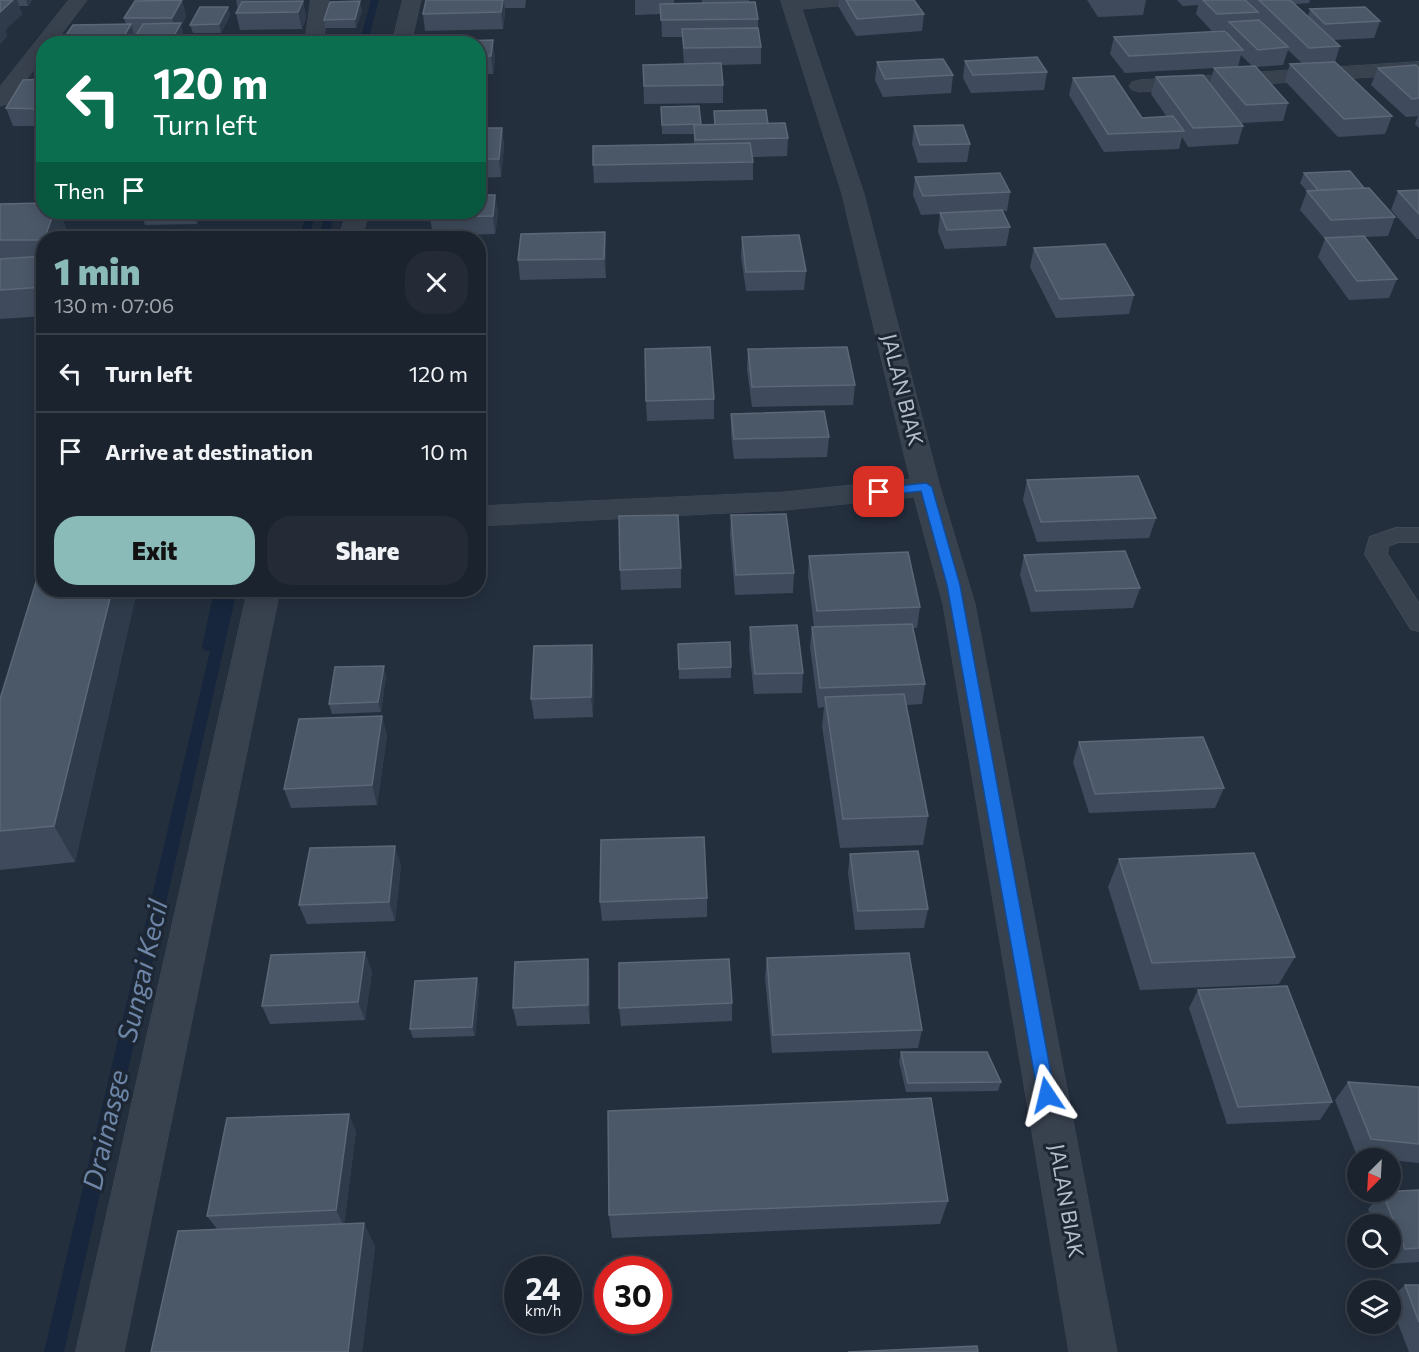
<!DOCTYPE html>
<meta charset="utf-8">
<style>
:root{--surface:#1b232e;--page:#242b36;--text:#f1f3f6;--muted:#a0a4aa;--line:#39404a;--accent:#8bbbb9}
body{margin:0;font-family:Commissioner,sans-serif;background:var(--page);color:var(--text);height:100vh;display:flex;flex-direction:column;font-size:22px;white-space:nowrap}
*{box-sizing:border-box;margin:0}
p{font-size:20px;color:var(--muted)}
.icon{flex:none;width:33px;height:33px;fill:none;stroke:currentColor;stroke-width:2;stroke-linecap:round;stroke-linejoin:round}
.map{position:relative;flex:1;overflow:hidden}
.sheet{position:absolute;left:36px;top:231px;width:450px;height:366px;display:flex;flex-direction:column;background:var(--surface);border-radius:24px;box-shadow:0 3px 15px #0003,0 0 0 2px var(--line)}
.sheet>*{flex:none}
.banner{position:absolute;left:36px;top:36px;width:450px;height:183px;border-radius:24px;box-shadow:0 3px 15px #0003,0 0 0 2px var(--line);background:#0b6e4f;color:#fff;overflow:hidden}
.needle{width:39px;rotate:204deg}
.buttons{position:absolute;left:1347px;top:1148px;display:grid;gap:12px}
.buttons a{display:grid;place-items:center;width:54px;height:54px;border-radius:50%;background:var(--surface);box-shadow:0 3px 15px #0003,0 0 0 2px var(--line);font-size:30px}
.speed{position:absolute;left:504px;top:1256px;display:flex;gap:12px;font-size:30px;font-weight:700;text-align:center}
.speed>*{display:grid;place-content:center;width:78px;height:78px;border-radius:50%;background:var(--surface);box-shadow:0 3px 15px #0003,0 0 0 2px var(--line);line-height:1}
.speed small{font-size:15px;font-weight:400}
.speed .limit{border:9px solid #d22;background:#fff;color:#111}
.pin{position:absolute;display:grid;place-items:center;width:51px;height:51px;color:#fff;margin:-26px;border-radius:12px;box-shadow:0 3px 9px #0006}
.me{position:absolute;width:66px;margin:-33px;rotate:350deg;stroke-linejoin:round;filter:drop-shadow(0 0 4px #0008)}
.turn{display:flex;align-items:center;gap:21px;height:126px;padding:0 18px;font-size:27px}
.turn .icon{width:78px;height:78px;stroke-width:2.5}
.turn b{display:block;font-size:42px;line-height:51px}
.then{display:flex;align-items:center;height:57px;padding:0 18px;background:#0003;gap:12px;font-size:22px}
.round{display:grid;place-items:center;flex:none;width:63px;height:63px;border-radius:24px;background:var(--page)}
.head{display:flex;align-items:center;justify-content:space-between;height:102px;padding:0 18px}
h1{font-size:36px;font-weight:800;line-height:45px;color:var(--accent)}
.action{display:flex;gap:12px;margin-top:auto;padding:12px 18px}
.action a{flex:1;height:69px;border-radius:24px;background:var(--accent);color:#111;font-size:24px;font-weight:800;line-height:69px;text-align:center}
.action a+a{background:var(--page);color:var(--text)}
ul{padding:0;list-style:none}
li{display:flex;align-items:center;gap:18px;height:78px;padding:0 18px;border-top:2px solid var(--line)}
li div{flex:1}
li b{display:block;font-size:22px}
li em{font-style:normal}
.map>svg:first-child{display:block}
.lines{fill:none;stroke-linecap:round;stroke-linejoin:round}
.stream{fill:#17263c;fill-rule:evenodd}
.lane-casing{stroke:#414a57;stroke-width:2}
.street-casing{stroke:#414a57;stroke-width:1}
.lane{fill:#38414e;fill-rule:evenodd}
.street{fill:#38414e;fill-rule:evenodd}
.wall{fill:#3f4b5c;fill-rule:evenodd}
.shaded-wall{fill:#2f3b4b}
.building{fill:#4b5868;stroke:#5c6777;stroke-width:1.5}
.route{fill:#1a73e8;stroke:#114b97;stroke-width:1.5}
.labels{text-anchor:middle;stroke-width:6;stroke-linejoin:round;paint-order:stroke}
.street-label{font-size:21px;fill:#b4bcc9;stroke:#1d2633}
.near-water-label{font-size:27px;font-style:italic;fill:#6d86a8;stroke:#1d2633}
</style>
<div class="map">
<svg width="1419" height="1352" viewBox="0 0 1419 1352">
<rect width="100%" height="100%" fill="#242f3e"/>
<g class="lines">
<!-- stream -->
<g class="stream">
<polygon points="371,0 379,0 367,44 359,44"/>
<polygon points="307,212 317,212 308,238 299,238"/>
<polygon points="325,212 335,212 328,238 319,238"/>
<polygon points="214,590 237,590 64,1352 44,1352 210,651 204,650 202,647"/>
</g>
<defs>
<polygon id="lane" points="1396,528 1419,528 1419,542 1398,542 1388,546 1387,554 1419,604 1419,631 1411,629 1365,554 1370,537"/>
<g id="street">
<polygon points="69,0 87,0 54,44 44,44 44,57 7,104 0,106 0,87"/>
<polygon points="311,0 329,0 323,44 305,44"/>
<polygon points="403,0 421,0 411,44 392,44"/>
<polygon points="781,0 858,0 849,5 802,9 864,194 940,487 975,604 1117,1352 1069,1352 943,604 914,497 785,510 478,526 478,506 785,492 910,479 842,194"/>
<polygon points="1419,62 1419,74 1139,92 1132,90 1129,86 1132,82 1139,80"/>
<polygon points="347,212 369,212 362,238 339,238"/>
<polygon points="248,590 280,590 124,1352 76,1352"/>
</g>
</defs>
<!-- lane casing -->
<use href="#lane" class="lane-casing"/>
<!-- street casing -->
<use href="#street" class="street-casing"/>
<!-- lane -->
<use href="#lane" class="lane"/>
<!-- street -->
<use href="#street" class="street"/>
</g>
<!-- wall -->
<g class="wall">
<polygon points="0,0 32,0 28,6 19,6 22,14 5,30 7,36 0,44"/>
<polygon points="182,0 186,17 181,26 185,40 183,44 62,44 61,42 126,24 124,18"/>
<polygon points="236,0 303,1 306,18 302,29 240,30 236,13 238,10"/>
<polygon points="426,0 526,0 525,8 505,8 505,13 503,29 425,31 423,14"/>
<polygon points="635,0 674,0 674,3 702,3 702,0 749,0 749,2 758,19 758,28 761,47 761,64 721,65 723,85 723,103 644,104 643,65 684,64 682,37 662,37 661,14 635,15"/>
<polygon points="839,0 914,0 924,14 922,31 856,36 838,6"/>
<polygon points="1087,0 1146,0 1143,15 1098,17"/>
<path d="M1177,0H1310L1309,3L1294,4L1308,16L1310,9L1380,21L1374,38L1333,40L1340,46L1335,62L1392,116L1385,134L1338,137L1285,81L1290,64L1302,63L1288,50L1283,65L1255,67L1288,103L1283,121L1241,123L1235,116L1243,126L1238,144L1188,147L1182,137L1179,149L1104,152L1069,95L1073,78L1142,118L1167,117L1151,94L1156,77L1210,83L1214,68L1125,73L1110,54L1114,37L1226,33L1227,30L1212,31L1196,14L1198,5L1183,6ZM1241,55L1252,66L1238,67Z"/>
<polygon points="228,7 230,15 221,33 193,33 190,25"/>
<polygon points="362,10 356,28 325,28 324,20"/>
<polygon points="478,44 495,57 493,74 479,74 480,84 478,97"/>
<polygon points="965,61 1047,72 1044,90 971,93 963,78"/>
<polygon points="877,62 953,75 951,93 883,97 875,80"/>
<polygon points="1378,68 1419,68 1419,128 1415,124 1418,116 1406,117 1371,85"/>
<polygon points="44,79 44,126 13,126 6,108"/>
<polygon points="699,106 701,125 714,125 714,111 768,124 788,138 787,156 753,157 753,180 594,183 593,165 694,143 694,134 662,134 661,107"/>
<polygon points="914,126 970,144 967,162 918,163 912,144"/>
<polygon points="478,128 502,128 504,146 501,177 478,178"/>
<polygon points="1304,173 1364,188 1395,217 1388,236 1364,237 1397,279 1389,298 1349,300 1318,257 1325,239 1300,210 1307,191 1300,183"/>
<polygon points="915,177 1010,192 1007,211 1002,211 1010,227 1006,246 945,249 938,232 940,214 921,215 913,195"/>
<polygon points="1419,190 1419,239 1417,239 1391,210 1398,191"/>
<polygon points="495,195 498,213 495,234 433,236 430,217"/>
<polygon points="0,204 67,230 44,238 44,316 0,319"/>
<polygon points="144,212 202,212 197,224 145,225 142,216"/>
<polygon points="742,237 806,271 804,290 746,291 741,256"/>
<polygon points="1034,248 1134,295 1129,314 1056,318 1030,267"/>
<polygon points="606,251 606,278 520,280 518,260"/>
<polygon points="748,349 855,385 853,405 752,407 747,369"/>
<polygon points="714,399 714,419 647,421 646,401"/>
<polygon points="731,414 829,437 827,457 734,459 731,434"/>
<polygon points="1027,480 1156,518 1149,538 1037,542 1023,500"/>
<polygon points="731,515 794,573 793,593 735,595 730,535"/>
<polygon points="1024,555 1140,588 1133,608 1031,612 1020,575"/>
<polygon points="809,556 920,607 917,628 913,628 925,684 922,704 906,705 928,816 923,845 840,848 822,726 824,707 818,708 810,647 812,627 814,627 808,576"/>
<polygon points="681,568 681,588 621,590 620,570"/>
<polygon points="44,590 137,590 75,862 0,870 0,699"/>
<polygon points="750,627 803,673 802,693 754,694 749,647"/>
<polygon points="678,644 731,667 731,678 679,679"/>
<polygon points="594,665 593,717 534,719 531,699"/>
<polygon points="386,676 381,712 332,714 329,704"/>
<polygon points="382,716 387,736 377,805 291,808 284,789"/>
<polygon points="1079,742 1224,788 1215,808 1089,813 1073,762"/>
<polygon points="850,854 928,909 924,928 855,930 848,873"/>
<polygon points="1119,859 1295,957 1279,984 1140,990 1108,887"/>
<polygon points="401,865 395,921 307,924 299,905"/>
<polygon points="707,898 707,917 602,921 600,902"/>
<polygon points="767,958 922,1030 918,1048 772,1053 765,977"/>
<polygon points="372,971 365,1020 270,1024 262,1006"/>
<polygon points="477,978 479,988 475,1036 413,1038 410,1029"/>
<polygon points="590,978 590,1024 517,1026 513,1008"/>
<polygon points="1198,990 1332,1102 1320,1120 1227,1124 1189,1008"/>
<polygon points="732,1003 732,1021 621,1026 619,1008"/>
<polygon points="901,1052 1001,1082 998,1091 906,1092 899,1061"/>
<polygon points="1348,1082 1419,1087 1419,1163 1390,1160 1390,1158 1376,1158 1357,1156 1335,1100"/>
<polygon points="356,1131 344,1224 375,1246 362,1352 151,1352 217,1229 207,1216"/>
<polygon points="1419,1190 1419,1262 1390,1264 1387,1257 1390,1257 1390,1224 1374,1224 1368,1209 1382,1192"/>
<polygon points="948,1201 940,1224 612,1238 609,1215"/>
<polygon points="1405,1285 1419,1285 1419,1352 1409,1352 1390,1303 1390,1299"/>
</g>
<!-- shaded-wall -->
<g class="shaded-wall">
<polygon points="13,0 17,0 22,14 5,30 7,36 0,44 0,12"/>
<polygon points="26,0 32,0 28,6"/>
<polygon points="182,0 186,17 181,26 185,40 183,44 171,44 171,41 176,32 172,18"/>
<polygon points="503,0 504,0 505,13 503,29 501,12"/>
<polygon points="303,1 306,18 302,29 298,12"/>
<polygon points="360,1 362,10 356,28 355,19"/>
<polygon points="228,7 230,15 221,33 219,24"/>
<polygon points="131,24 136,41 132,42 133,44 122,44 121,41"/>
<polygon points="493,40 495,57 493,74 491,56"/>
<polygon points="478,68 480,84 478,97"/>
<polygon points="502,128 504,146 501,177 499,159"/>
<polygon points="495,195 498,213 495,234 493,216"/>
<polygon points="54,212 60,212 67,230 64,238 44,238"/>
<polygon points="195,212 202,212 197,224 194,215"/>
<polygon points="605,232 606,251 606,278 604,259"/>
<polygon points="112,590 137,590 75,862 54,826"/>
<polygon points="592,645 594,665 593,717 591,697"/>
<polygon points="384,666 386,676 381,712 378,702"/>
<polygon points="382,716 387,736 377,805 372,785"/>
<polygon points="395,846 401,865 395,921 389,902"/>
<polygon points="365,952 372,971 365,1020 358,1002"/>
<polygon points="588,959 590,978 590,1024 588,1005"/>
<polygon points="477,978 479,988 475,1036 472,1027"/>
<polygon points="349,1114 356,1131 344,1226 336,1210"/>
<polygon points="364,1223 375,1246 362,1352 348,1352"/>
</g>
<!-- building -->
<g class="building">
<polygon points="0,0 13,0 0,12"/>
<polygon points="182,0 172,18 124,18 135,1"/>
<polygon points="426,0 503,0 501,12 423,14"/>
<polygon points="846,0 914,0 924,14 857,19"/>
<polygon points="1203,0 1245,0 1258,12 1217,14"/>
<polygon points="1259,0 1290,0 1340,46 1309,48"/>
<polygon points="303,1 298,12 236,13 242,2"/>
<polygon points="360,1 355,19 324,20 330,2"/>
<polygon points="755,2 758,19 661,20 660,4"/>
<polygon points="200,7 228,7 219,24 190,25"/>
<polygon points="1365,7 1380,21 1325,24 1310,9"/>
<polygon points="1259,20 1288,47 1258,50 1229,22"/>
<polygon points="181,23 171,41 132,42 143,24"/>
<polygon points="131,24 121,41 61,42 73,25"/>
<polygon points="758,28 761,47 684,48 682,29"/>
<polygon points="1225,31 1243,50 1129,56 1114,37"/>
<polygon points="493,40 491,56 478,56 478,44 421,44 422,42"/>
<polygon points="1037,57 1047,72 973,75 965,61"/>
<polygon points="943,59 953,75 885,79 877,62"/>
<polygon points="1335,62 1392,116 1344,119 1290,64"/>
<polygon points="721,63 723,85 644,86 643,65"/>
<polygon points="1416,65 1419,68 1419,98 1412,99 1378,68"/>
<polygon points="1255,66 1288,103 1246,105 1214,68"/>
<polygon points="1203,75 1243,126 1193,128 1156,77"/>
<polygon points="1114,76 1142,118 1173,116 1184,131 1108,134 1073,78"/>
<polygon points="44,79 44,109 6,108 23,80"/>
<polygon points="699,106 701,124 662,125 661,107"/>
<polygon points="766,110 768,124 715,125 714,111"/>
<polygon points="785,123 788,138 695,140 694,125"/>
<polygon points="963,125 970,144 920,145 914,126"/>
<polygon points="478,128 502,128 499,159 478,159"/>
<polygon points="750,143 753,162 593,165 593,146"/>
<polygon points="1350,171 1364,188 1318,190 1304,173"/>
<polygon points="1000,173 1010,192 923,196 915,177"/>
<polygon points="1369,188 1395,217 1331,220 1307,191"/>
<polygon points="1419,190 1419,214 1398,191"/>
<polygon points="478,195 495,195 493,216 430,217 431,212 478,212"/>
<polygon points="44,203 44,212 54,212 44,240 0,240 0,204"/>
<polygon points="1002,210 1010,227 947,230 940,213"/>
<polygon points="144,212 195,212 194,215 142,216"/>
<polygon points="605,232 604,259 518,260 521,234"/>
<polygon points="799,235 806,271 746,272 742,237"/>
<polygon points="1364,236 1397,279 1357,281 1325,238"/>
<polygon points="1105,244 1134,295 1060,299 1034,248"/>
<polygon points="44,256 44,287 0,290 0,259"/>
<polygon points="710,347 714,399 646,401 645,349"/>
<polygon points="847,347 855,385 752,387 748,349"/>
<polygon points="824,411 829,437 734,439 731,414"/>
<polygon points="1138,476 1156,518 1041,522 1027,480"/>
<polygon points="786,514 794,573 736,575 731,515"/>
<polygon points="678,515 681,568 620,570 619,516"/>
<polygon points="1125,551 1140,588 1036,591 1024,555"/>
<polygon points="908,552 920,607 817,611 809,556"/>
<polygon points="44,556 44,590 112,590 54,826 0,831 0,699"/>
<polygon points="912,624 925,684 820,688 812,627"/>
<polygon points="797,625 803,673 755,674 750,627"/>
<polygon points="730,642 731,667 679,669 678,644"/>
<polygon points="592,645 591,697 531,699 534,646"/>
<polygon points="384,666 378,702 329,704 335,667"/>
<polygon points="904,694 928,816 843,819 825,697"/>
<polygon points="382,716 372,785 284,789 299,719"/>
<polygon points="1203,737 1224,788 1095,794 1079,742"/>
<polygon points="704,837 707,898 600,902 601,840"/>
<polygon points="395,846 389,902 299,905 310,848"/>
<polygon points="918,851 928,909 858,911 850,854"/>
<polygon points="1254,853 1295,957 1152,963 1119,859"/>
<polygon points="365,952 358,1002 262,1006 271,955"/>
<polygon points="909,953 922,1030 773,1035 767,958"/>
<polygon points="588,959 588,1005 513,1008 515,962"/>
<polygon points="729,959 732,1003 619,1008 619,963"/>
<polygon points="477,978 472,1027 410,1029 415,981"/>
<polygon points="1287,986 1332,1102 1238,1107 1198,990"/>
<polygon points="901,1052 987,1052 1001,1082 908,1083"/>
<polygon points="1348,1082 1419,1087 1419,1144 1371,1139"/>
<polygon points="931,1098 948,1201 609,1215 608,1111"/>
<polygon points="349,1114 336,1210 207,1216 227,1118"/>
<polygon points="1419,1190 1419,1248 1405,1249 1382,1192"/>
<polygon points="364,1223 348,1352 151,1352 178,1231"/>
<polygon points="1405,1285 1419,1285 1419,1322"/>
<polygon points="977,1346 978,1352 848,1352"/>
</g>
<!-- route -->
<polygon class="route" points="926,483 932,487 960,585 1055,1095 1053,1101 1047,1103 1040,1101 1038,1095 947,585 921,491 879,496 873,492 879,488"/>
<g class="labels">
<!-- street labels -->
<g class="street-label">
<text transform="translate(902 390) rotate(76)" y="7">JALAN BIAK</text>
<text transform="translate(1066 1201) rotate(80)" y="7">JALAN BIAK</text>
</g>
<!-- near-water labels -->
<g class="near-water-label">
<text transform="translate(143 971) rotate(-77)" y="9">Sungai Kecil</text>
<text transform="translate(106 1130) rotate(-77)" y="9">Drainasge</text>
</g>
</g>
</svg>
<div class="buttons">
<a><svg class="needle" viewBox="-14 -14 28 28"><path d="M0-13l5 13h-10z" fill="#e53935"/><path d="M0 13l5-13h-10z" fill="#a0a4aa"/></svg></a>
<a><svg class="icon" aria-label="search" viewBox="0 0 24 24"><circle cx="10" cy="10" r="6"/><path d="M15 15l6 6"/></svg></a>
<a><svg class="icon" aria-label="layers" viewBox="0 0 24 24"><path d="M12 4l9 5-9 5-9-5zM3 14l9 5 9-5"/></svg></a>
</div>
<div class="speed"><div>24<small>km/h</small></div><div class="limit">30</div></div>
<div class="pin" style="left:879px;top:492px;background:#d93025"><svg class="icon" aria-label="arrive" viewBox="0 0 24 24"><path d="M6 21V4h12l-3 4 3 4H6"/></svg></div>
<svg class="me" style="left:1047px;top:1095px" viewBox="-20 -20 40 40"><path d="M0-17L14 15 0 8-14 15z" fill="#1a73e8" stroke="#fff" stroke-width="4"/></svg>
<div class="banner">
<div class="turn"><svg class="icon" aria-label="left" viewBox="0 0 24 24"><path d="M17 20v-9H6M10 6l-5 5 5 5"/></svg><div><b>120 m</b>Turn left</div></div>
<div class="then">Then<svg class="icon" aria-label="arrive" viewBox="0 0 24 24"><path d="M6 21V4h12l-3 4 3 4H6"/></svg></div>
</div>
<section class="sheet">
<div class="head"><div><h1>1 min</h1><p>130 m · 07:06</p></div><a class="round"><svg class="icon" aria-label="close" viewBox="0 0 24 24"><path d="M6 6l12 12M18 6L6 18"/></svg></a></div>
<ul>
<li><svg class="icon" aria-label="left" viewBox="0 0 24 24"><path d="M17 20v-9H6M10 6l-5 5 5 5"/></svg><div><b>Turn left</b></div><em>120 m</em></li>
<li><svg class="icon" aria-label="arrive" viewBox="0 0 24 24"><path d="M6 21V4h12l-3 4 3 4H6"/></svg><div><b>Arrive at destination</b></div><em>10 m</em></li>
</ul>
<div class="action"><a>Exit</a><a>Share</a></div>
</section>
</div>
